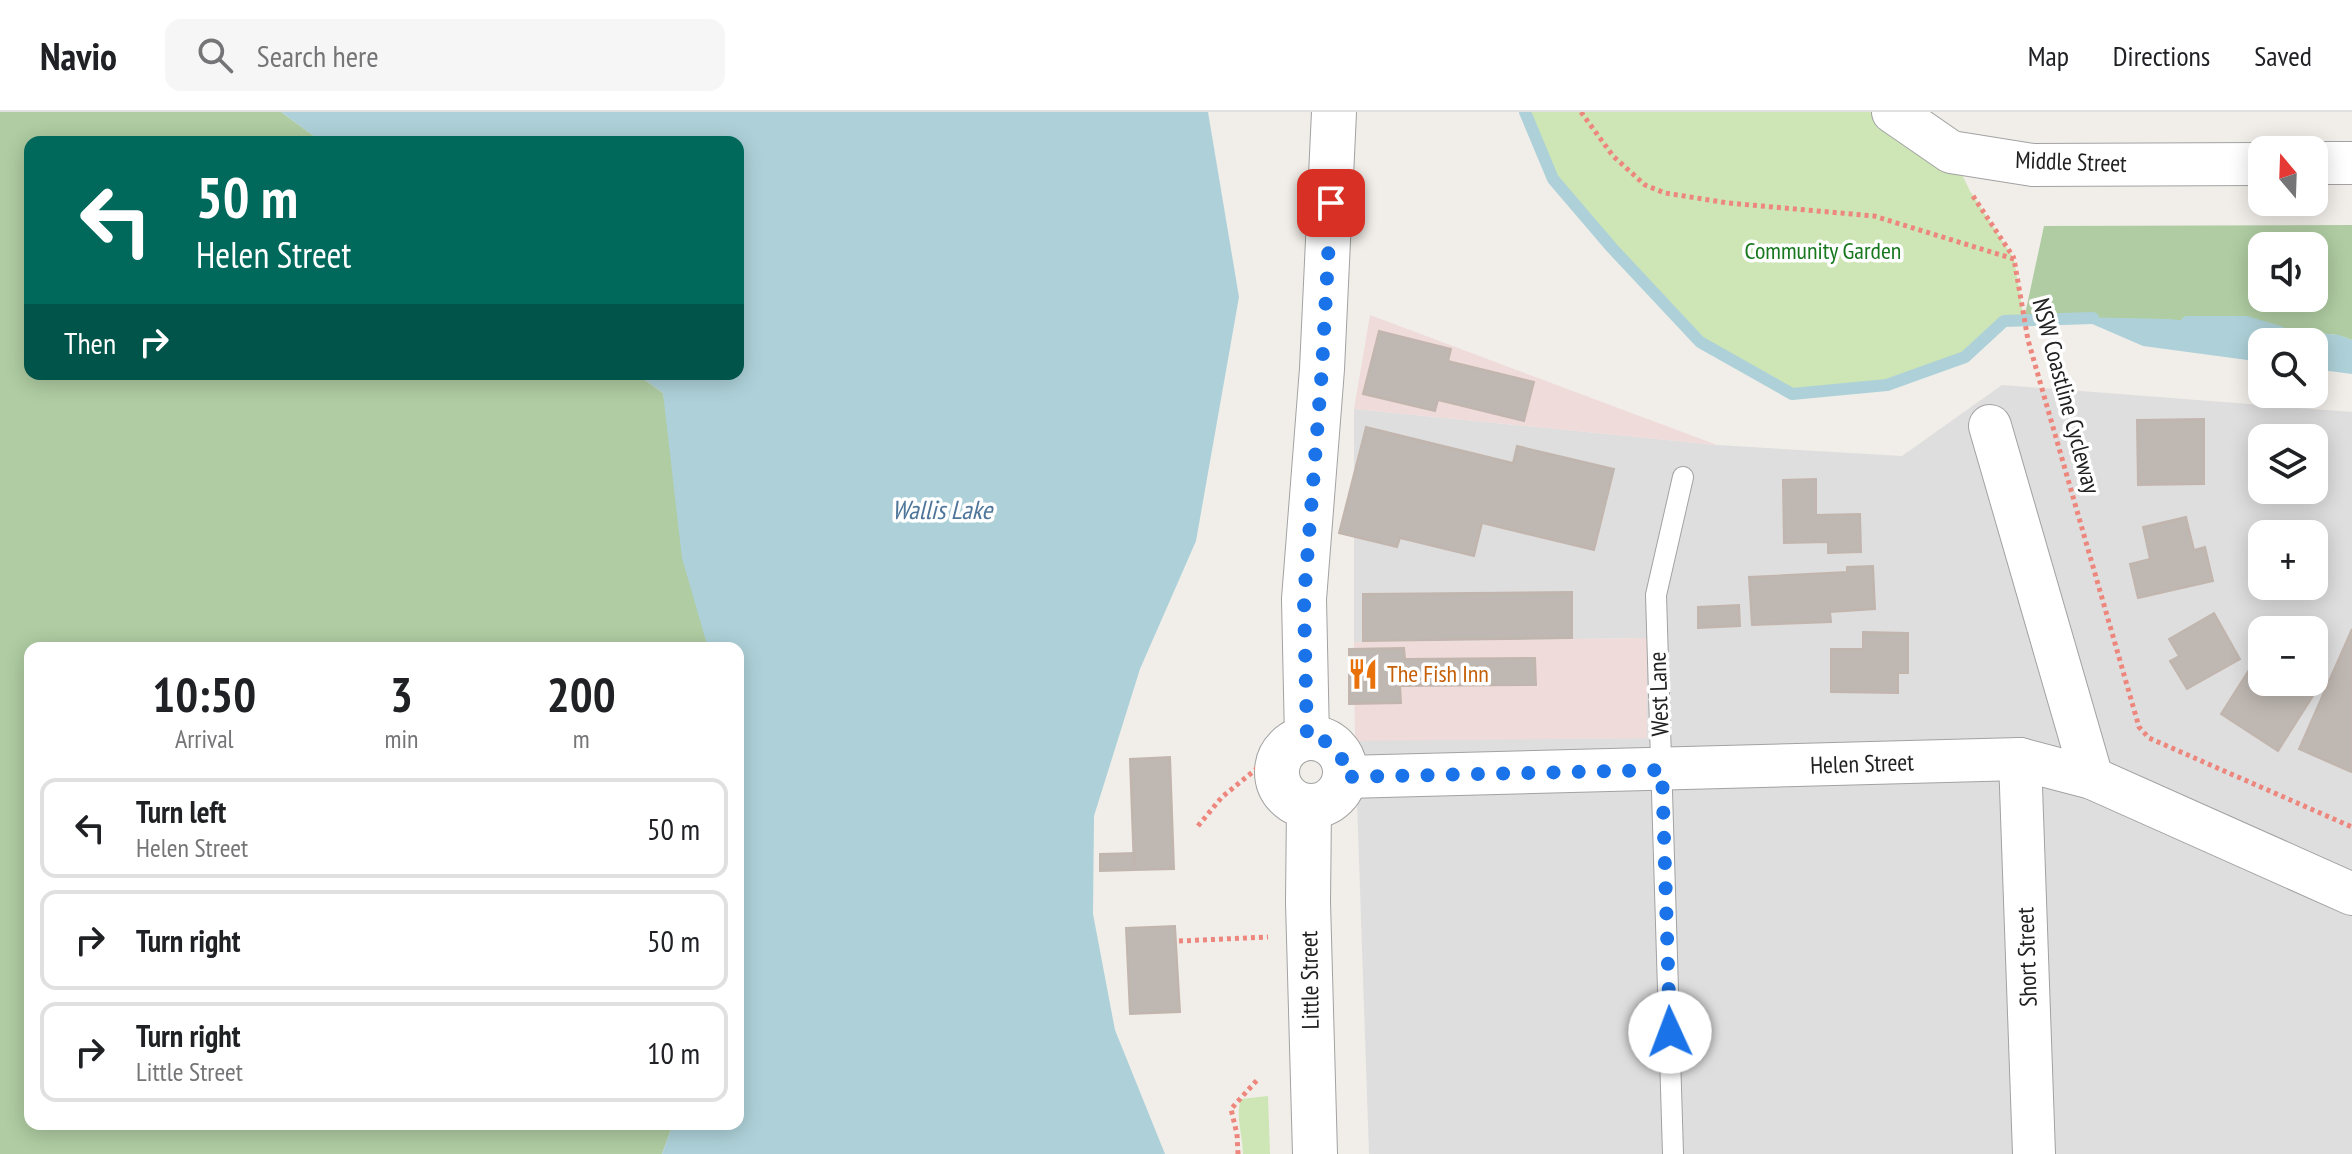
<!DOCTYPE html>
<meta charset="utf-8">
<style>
:root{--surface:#fff;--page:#f6f6f6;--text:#202124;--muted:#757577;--line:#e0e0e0}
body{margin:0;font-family:"PT Sans Narrow",sans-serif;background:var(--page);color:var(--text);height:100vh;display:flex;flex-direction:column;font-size:30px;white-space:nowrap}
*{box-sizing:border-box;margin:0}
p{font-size:26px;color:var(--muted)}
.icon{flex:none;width:44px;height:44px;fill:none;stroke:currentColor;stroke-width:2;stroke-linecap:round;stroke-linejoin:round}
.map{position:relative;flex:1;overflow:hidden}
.side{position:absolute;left:24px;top:530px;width:720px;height:488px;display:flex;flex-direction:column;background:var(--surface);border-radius:16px;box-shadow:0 4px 20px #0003}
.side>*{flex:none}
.banner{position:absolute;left:24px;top:24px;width:720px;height:244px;border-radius:16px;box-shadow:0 4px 20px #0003;background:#00695c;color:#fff;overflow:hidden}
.needle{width:52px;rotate:341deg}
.fabs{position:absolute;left:2248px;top:24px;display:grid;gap:16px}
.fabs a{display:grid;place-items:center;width:80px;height:80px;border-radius:16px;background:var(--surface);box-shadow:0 4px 20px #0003;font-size:40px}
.pin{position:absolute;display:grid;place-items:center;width:68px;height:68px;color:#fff;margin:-34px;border-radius:16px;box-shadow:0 4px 12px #0006}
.me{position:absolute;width:88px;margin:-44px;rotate:358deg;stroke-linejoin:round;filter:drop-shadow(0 0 6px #0008)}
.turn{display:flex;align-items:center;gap:28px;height:168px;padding:0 40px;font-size:36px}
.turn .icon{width:104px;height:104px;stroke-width:2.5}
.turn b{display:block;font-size:56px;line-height:68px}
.then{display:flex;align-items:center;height:76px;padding:0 40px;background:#0003;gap:16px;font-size:30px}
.eta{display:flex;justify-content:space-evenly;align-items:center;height:136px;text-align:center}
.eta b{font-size:48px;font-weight:600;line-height:56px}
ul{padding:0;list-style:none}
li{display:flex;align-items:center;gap:24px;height:100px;margin:0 16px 12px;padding:0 24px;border:4px solid var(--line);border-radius:16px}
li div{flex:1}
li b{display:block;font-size:30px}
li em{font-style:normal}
header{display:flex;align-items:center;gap:48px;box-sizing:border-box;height:112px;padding:0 40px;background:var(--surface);border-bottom:2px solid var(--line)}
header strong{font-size:38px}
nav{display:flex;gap:44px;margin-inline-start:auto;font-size:28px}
.search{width:560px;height:72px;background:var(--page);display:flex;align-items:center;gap:20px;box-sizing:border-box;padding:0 28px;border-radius:16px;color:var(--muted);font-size:30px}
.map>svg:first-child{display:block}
.residential{fill:#dfdede;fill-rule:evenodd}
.commercial{fill:#efdbda}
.grass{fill:#cee5b5}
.forest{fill:#afcca2;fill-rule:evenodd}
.water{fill:#aed1d9}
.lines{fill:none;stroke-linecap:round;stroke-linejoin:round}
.stream{stroke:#aed1d9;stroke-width:12}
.building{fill:#beb7b2;stroke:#c1b5ad;stroke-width:2}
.service-casing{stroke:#a2a2a2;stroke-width:22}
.minor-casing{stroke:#a2a2a2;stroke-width:44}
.tertiary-casing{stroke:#a2a2a2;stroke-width:46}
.path{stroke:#ed877e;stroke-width:5;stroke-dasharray:4 4;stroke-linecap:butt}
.service{stroke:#fff;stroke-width:20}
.minor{stroke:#fff;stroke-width:42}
.tertiary{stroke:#fff;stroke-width:44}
.route{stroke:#1a73e8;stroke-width:14;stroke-dasharray:0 25.2}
.labels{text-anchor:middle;stroke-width:7;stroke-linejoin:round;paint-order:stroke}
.street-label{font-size:24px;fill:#212121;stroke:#fff}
.park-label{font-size:24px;fill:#17771d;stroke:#fff}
.food-label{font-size:24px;fill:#c56008;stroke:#fff;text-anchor:start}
.water-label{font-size:26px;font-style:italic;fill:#4f769a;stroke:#fff}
</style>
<header>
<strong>Navio</strong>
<div class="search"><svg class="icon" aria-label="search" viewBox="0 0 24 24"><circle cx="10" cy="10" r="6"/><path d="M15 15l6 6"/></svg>Search here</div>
<nav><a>Map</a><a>Directions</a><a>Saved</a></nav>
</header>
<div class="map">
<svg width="2352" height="1042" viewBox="0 0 2352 1042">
<rect width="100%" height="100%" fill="#f1eee9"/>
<!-- residential -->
<path class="residential" d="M2002,273L2352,300V1042H1369L1355,630L1353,628L1647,626L1646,526L1354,530V297L1717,333L1902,344ZM2262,326H2314V378H2262ZM2262,422H2314V474H2262ZM2262,518H2314V570H2262Z"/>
<!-- commercial -->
<g class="commercial">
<polygon points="1370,203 1717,333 1354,297"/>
<polygon points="1647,526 1647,626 1355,629 1354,530"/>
</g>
<!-- grass -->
<g class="grass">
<polygon points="1525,0 1893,0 1951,40 1970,79 2014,147 2024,207 2004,209 1965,245 1887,273 1792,282 1700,230 1612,136 1553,67"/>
<path d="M1268,984L1270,1042H1243C1243,1024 1235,1003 1241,987Z"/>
</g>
<!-- forest -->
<g class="forest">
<polygon points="0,0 281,0 322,30 30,30 30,262 637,262 663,281 713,536 30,536 30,1012 673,1012 662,1042 0,1042"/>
<path d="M2352,113V228L2338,223C2233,213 2130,202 2024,207L2044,114ZM2262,134H2314V186H2262Z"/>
</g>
<!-- water -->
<g class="water">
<polygon points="281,0 1208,0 1239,185 1196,429 1140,557 1094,704 1093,802 1115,918 1165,1042 662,1042 673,1012 738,1012 738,536 708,536 682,446 663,281 637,262 738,262 738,30 322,30"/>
<polygon points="2076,205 2168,207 2339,223 2352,228 2352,262 2314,257 2314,230 2262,230 2262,250 2143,234"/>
</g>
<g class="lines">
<!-- stream -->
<g class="stream">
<polyline points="1525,0 1553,67 1612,136 1700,230 1792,282 1887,273 1965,245 2004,209 2093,206"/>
<polyline points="2187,210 2246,210 2280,220"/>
</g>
</g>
<!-- building -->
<g class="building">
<polygon points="1379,219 1451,237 1448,249 1534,270 1524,309 1438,288 1435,299 1363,282"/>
<polygon points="2204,307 2204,372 2138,373 2137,308"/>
<polygon points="1366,315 1513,351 1517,334 1614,357 1594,438 1482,411 1474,444 1400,426 1397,435 1339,421"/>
<polygon points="1816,367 1816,403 1860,402 1861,440 1828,441 1828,430 1784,431 1783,368"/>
<polygon points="2186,405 2194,438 2205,435 2213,469 2138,486 2130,452 2150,447 2143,415"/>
<polygon points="1873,454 1875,497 1830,500 1831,510 1752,513 1749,465 1847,460 1847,455"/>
<polygon points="1572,480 1572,526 1363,529 1363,482"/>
<polygon points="1739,493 1740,514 1698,516 1698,495"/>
<polygon points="2214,501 2240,547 2187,577 2170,549 2179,544 2169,527"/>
<polygon points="2352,517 2352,657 2351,660 2299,637"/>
<polygon points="1863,520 1908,521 1908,561 1898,561 1898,581 1831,580 1831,537 1863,537"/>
<polygon points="1404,536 1405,547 1535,546 1536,573 1400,574 1401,591 1349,592 1349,537"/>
<polygon points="2249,558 2259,565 2262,561 2262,570 2309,570 2318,576 2278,639 2221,602"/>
<polygon points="1170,645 1174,757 1134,758 1130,647"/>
<polygon points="1134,741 1134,758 1100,759 1100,742"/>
<polygon points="1175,814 1180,900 1130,902 1126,816"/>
</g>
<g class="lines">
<defs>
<polyline id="service" points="1673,1042 1656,483 1683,365"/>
<g id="minor">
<polyline points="1893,0 1951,40 2033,53 2262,52"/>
<polyline points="2314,51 2352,51"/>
<polyline points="1990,314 2092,666"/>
<polyline points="2020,647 2034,1042"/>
<polyline points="1345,665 2020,647 2092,666 2352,782"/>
</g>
<g id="tertiary">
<circle cx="1311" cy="660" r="34"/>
<polyline points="1307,626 1304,487 1322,257 1334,0"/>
<polyline points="1309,694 1308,790 1315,1042"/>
</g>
</defs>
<!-- service casing -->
<use href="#service" class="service-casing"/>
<!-- minor casing -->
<use href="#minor" class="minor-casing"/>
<!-- tertiary casing -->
<use href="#tertiary" class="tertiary-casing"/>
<!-- path -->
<g class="path">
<polyline points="1581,0 1613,44 1645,73 1665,81 1728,91 1874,104 2014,147 2028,228 2139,615 2149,626 2352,715"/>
<polyline points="1973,84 2014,146"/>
<polyline points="1198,714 1222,685 1260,654"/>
<polyline points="1179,829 1268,825"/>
<polyline points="1238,1042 1237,1022 1231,997 1258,967"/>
</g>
<!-- service -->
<use href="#service" class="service"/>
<!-- minor -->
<use href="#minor" class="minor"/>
<!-- tertiary -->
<use href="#tertiary" class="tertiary"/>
</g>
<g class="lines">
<!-- route -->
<path class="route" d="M1331,91L1322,257L1304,487L1307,626C1332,626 1345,641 1345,665L1662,658L1670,920"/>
</g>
<!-- icons -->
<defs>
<symbol id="restaurant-bare" viewBox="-9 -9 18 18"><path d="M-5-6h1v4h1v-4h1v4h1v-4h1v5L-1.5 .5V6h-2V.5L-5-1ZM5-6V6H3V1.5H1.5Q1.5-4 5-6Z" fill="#e8710a" stroke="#fff" stroke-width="2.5" paint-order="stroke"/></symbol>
</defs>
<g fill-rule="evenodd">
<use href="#restaurant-bare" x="1341" y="540" width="44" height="44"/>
</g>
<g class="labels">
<!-- street labels -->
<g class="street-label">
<text transform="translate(2071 50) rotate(2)" y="8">Middle Street</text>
<text transform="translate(2066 284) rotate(75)" y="8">NSW Coastline Cycleway</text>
<text transform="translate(1659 582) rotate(-92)" y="8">West Lane</text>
<text transform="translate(1862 652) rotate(-2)" y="8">Helen Street</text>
<text transform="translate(2027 845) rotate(-92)" y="8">Short Street</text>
<text transform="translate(1310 868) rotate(-91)" y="8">Little Street</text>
</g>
<!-- park labels -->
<g class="park-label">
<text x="1823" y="147">Community Garden</text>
</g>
<!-- food labels -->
<g class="food-label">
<text x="1387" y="570">The Fish Inn</text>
</g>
<!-- water labels -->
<g class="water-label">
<text x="942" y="407">Wallis Lake</text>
</g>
</g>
</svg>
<div class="fabs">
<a><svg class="needle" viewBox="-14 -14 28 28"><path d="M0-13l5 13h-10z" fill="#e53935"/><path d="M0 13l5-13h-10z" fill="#757577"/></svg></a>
<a><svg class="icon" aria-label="sound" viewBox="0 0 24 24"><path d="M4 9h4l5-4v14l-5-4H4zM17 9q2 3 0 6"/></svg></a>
<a><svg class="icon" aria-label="search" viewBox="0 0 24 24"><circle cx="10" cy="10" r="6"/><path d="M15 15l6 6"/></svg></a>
<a><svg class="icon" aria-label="layers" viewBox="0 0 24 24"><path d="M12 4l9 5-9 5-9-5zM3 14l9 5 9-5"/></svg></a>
<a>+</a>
<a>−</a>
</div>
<div class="pin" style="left:1331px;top:91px;background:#d93025"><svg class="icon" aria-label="arrive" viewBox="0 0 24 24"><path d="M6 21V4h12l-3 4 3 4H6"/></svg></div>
<svg class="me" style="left:1670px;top:920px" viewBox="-20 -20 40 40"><circle r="19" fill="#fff"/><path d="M0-13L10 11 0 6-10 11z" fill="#1a73e8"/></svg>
<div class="banner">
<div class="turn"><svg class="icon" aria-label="left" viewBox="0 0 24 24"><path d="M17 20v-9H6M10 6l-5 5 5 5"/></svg><div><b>50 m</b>Helen Street</div></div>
<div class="then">Then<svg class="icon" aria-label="right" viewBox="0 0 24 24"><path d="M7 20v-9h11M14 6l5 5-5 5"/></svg></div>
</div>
<section class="side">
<div class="eta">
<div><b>10:50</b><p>Arrival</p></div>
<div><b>3</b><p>min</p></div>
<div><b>200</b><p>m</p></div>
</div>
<ul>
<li><svg class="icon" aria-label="left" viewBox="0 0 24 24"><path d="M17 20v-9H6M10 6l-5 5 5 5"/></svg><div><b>Turn left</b><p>Helen Street</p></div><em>50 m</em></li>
<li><svg class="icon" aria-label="right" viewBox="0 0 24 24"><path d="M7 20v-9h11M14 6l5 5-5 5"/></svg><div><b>Turn right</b></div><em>50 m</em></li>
<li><svg class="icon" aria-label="right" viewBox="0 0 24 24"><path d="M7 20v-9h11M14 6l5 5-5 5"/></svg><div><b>Turn right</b><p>Little Street</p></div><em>10 m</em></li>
</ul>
</section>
</div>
